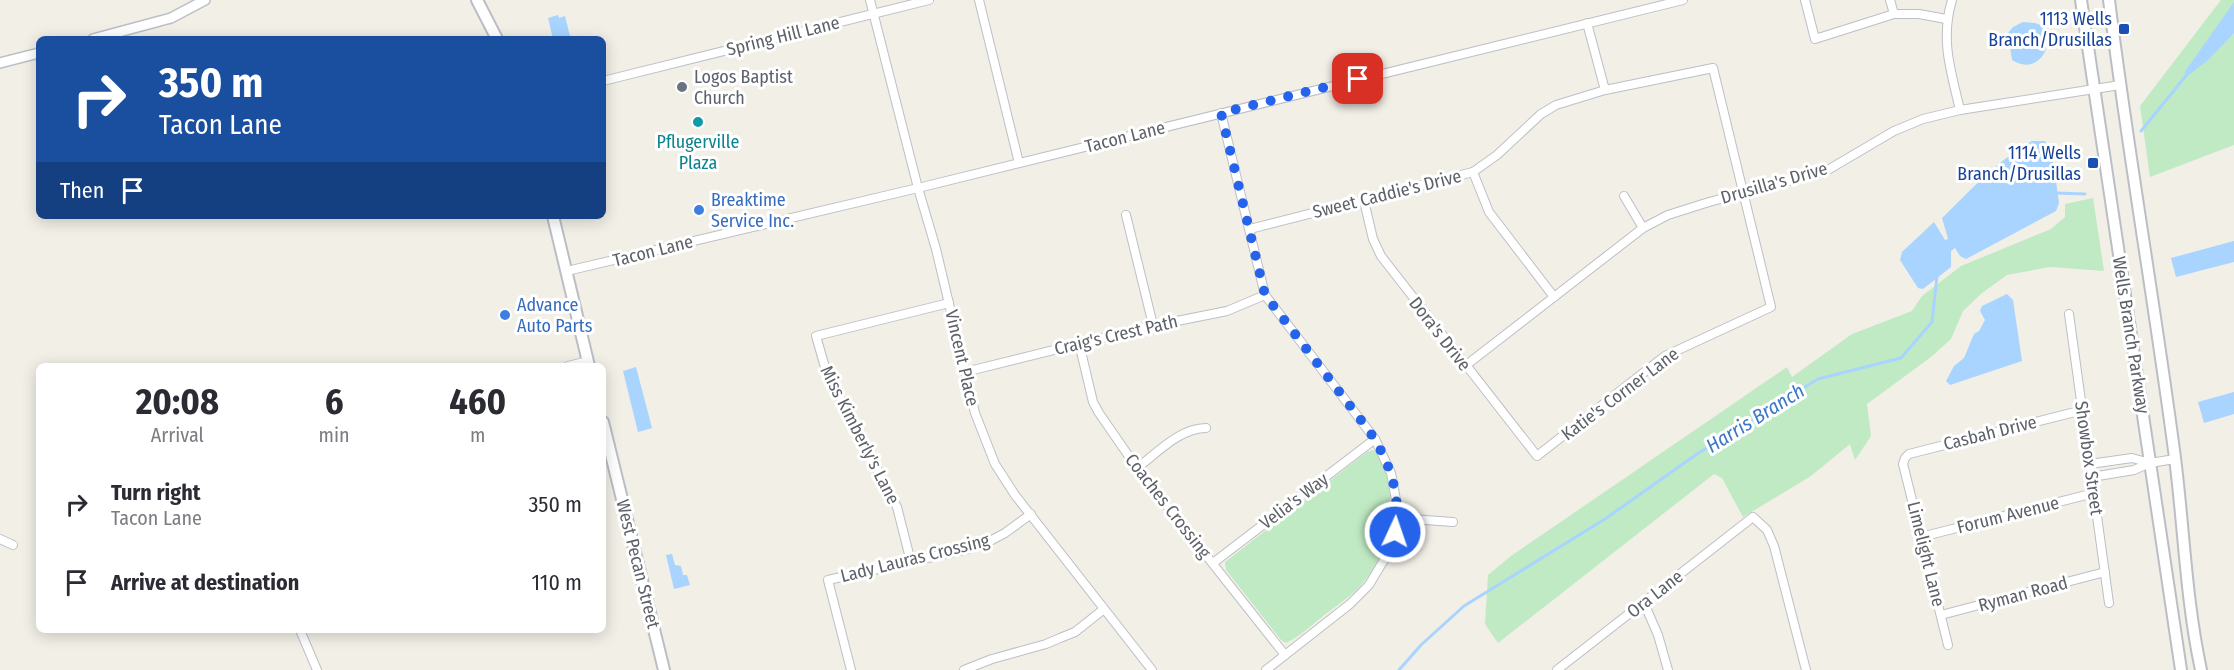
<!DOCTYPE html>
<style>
:root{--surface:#fff;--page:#f7f7f7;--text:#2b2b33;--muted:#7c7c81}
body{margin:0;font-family:"Fira Sans Condensed",sans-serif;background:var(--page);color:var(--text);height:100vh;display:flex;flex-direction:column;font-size:22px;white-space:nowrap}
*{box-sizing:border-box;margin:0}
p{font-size:20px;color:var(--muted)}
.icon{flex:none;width:33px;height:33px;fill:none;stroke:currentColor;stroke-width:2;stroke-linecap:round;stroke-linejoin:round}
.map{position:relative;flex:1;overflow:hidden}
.panel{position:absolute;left:36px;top:363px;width:570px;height:270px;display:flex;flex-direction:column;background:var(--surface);border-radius:9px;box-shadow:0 3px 15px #0003}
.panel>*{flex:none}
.banner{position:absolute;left:36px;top:36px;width:570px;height:183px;border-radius:9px;box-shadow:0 3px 15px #0003;background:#1a4fa0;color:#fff;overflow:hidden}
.pin{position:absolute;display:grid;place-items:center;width:51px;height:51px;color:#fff;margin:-26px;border-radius:12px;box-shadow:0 3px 9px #0006}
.me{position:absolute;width:66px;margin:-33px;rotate:3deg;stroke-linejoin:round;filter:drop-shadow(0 0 4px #0008)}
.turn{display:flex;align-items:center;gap:21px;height:126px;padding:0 24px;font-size:27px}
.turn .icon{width:78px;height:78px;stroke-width:2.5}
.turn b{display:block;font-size:42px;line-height:51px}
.then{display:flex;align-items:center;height:57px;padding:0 24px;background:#0003;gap:12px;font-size:22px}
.eta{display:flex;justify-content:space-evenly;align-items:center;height:102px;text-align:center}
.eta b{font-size:36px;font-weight:700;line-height:42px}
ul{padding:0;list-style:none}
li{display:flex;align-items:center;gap:18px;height:78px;padding:0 24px}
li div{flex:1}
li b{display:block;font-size:22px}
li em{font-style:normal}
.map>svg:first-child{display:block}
.green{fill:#c0eac3}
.water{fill:#a8d4ff}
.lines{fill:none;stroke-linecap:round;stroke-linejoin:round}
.stream{stroke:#a8d4ff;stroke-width:3}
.minor-casing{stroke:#bdbfc6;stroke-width:10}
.tertiary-casing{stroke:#bdbfc6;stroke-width:12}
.secondary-casing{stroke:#bbbec5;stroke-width:14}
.minor{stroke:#fff;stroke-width:8}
.tertiary{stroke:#fff;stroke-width:9}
.secondary{stroke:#fff;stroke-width:10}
.route{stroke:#2563eb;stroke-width:10;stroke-dasharray:0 18}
.transit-dot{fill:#1a4fb4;stroke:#fff;stroke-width:2}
.worship-dot{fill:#6b7280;stroke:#fff;stroke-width:2}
.culture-dot{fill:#0f9aa8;stroke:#fff;stroke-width:2}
.shop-dot{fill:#3f7fe0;stroke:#fff;stroke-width:2}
.labels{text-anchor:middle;stroke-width:6;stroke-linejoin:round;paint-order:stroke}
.transit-label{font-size:18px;fill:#164399;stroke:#fff;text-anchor:end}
.street-label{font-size:18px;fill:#5d6168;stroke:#fff}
.worship-label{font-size:18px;fill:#5b616d;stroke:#fff;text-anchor:start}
.culture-label{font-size:18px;fill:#0d838f;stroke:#fff}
.shop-label{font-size:18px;fill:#366cbe;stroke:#fff;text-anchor:start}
.water-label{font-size:20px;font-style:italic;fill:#3c77c6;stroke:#fff}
</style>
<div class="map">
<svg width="2234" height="670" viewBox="0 0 2234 670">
<rect width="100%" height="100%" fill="#f1efe6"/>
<!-- green -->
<g class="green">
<polygon points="2221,0 2234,0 2234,145 2150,177 2140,106"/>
<polygon points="2093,198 2104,271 2050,267 2007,275 1982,293 1963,311 1951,339 1931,357 1867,404 1871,436 1855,460 1850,444 1811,476 1743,517 1722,478 1714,474 1498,643 1485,624 1488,575 1511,556 1787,367 1792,377 1852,334 1912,311 1922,296 1961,266 2051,229 2065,217 2065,204"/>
<path d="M1373,450C1382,457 1386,472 1388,483C1395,519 1387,555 1363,583C1352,596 1337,605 1323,616C1312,625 1299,637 1286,643L1281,640L1226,570L1225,562L1367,452Z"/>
</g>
<!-- water -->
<g class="water">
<polygon points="2234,2 2234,33 2208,60 2190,74 2184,73"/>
<polygon points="558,15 559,18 565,16 570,36 553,39 548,18"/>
<path d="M2023,22C2028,23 2037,22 2041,26C2058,43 2038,77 2012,60L2008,33L2013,27Z"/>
<path d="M2032,141H2045L2052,153L2059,203L2056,211L1966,259L1960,256L1955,248L1951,251V267L1923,289L1918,288L1900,260L1902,252L1934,222L1945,240L1948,239L1942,218C1970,191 1998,160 2032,141Z"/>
<polygon points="2234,241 2234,262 2176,277 2171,258"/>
<polygon points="2007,294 2013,300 2022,361 1950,385 1946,381 1954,366 1964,358 1974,334 1979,331 1985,320 1980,311 1982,306"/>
<polygon points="636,367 652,428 638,432 623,371"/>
<polygon points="2234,392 2234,414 2204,423 2198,402"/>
<polygon points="672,554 675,565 681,566 683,575 687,575 690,585 674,589 666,555"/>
</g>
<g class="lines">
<!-- stream -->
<g class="stream">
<polyline points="2141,131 2189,72"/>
<polyline points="2056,193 2085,194"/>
<polyline points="1399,670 1421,645 1464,606 1605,519 1697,454 1818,379 1901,358 1932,322 1937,276"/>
</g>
<defs>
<g id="minor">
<polyline points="870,0 918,188 936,249 975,413 995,464 1015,495 1152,670"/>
<polyline points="979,0 1019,163"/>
<polyline points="1805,0 1815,39 1894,14 1919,14 1946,19"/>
<polyline points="1890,0 1894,14"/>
<path d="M1952,0C1940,40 1951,71 1960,110"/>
<polyline points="1587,23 1605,90"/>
<polyline points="603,81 929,0"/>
<polyline points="1221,113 1265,295 1375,439 1391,473 1396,500 1397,518 1395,532 1384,560 1369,585 1350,604 1266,670"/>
<polyline points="1473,172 1489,212 1554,297"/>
<polyline points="1624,196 1643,228"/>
<polyline points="1126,215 1153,325"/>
<polyline points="1250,229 1473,172 1497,155 1541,114 1556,105 1605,90 1713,68 1771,307 1665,356 1537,456 1381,256 1373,239 1364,201"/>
<polyline points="567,271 918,188 1683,0"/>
<polyline points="2069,314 2109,603"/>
<polyline points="1079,343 1093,402 1099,413 1137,468 1285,655"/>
<polyline points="568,366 588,361"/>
<polyline points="1465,366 1643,228 1668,215 1709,202 1826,171 1894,131 1923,119 1960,110 2120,85"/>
<polyline points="965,372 1142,328 1227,311 1265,295"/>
<polyline points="2090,464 2132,458 2150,463"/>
<path d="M1137,468C1157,453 1180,428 1206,428"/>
<polyline points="2092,477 2134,470 2150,463 2175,459"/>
<polyline points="1397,518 1453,522"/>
<polyline points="1921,537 2094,493"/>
<polyline points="0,539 13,545"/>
<polyline points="911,562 897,507 827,374 816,336 949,303"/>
<polyline points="1213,563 1375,439"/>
<polyline points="1644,603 1658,635 1668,670"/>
<polyline points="1941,615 2105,572"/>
<polyline points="300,630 317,670"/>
<polyline points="1948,645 1903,464 1905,458 1909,454 2083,410"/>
<polyline points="851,670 828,580 968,549 990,541 1005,533 1031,514"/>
<polyline points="964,670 992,659 1046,644 1060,638 1075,632 1104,609"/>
<polyline points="1557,670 1753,517 1767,530 1774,546 1806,670"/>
</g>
<g id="tertiary">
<polyline points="93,39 171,18 205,0"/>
<polyline points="0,63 39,53"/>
</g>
<g id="secondary">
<polyline points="477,0 497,39"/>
<polyline points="2081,0 2181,670"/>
<path d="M2109,0C2128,153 2155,305 2175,458C2184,529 2186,601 2201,670"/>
<polyline points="553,216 589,366"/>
<polyline points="603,422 664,670"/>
</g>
</defs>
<!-- minor casing -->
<use href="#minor" class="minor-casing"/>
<!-- tertiary casing -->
<use href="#tertiary" class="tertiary-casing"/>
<!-- secondary casing -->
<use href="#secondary" class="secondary-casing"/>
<!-- minor -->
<use href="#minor" class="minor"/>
<!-- tertiary -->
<use href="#tertiary" class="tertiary"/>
<!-- secondary -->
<use href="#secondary" class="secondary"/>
</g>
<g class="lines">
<!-- route -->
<path class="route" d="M1358,79L1221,113L1265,295L1367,428C1389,459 1402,495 1395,532"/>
</g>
<!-- markers -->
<g class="transit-dot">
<rect x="2118" y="23" width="12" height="12" rx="3"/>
<rect x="2087" y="157" width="12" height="12" rx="3"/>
</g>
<circle class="worship-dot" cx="682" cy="87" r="6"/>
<circle class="culture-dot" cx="698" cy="122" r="6"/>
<g class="shop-dot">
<circle cx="699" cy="210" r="6"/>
<circle cx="505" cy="315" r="6"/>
</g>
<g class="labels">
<!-- transit labels -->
<g class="transit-label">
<text x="2112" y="25">1113 Wells<tspan x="2112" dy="21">Branch/Drusillas</tspan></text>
<text x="2081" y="159">1114 Wells<tspan x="2081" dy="21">Branch/Drusillas</tspan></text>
</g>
<!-- street labels -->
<g class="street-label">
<text transform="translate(783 36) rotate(-14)" y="6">Spring Hill Lane</text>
<text transform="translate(1125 137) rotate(-14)" y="6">Tacon Lane</text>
<text transform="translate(1774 183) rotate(-16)" y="6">Drusilla's Drive</text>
<text transform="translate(1387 194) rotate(-14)" y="6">Sweet Caddie's Drive</text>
<text transform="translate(653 251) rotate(-14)" y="6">Tacon Lane</text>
<text transform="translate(1440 334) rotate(52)" y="6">Dora's Drive</text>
<text transform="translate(1116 335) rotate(-13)" y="6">Craig's Crest Path</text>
<text transform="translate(2131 335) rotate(81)" y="6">Wells Branch Parkway</text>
<text transform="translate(962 358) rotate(77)" y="6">Vincent Place</text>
<text transform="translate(1620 394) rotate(-37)" y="6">Katie's Corner Lane</text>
<text transform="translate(1990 433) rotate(-14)" y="6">Casbah Drive</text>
<text transform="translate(860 435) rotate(63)" y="6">Miss Kimberly's Lane</text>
<text transform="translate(2089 458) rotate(82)" y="6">Showbox Street</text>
<text transform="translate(1294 501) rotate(-37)" y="6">Velia's Way</text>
<text transform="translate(1168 506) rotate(52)" y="6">Coaches Crossing</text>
<text transform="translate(2008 515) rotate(-14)" y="6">Forum Avenue</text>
<text transform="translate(1926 554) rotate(76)" y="6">Limelight Lane</text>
<text transform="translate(915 558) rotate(-14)" y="6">Lady Lauras Crossing</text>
<text transform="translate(638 564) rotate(76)" y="6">West Pecan Street</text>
<text transform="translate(1655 594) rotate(-38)" y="6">Ora Lane</text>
<text transform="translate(2023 594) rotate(-15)" y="6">Ryman Road</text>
</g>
<!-- worship labels -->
<g class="worship-label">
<text x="694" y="83">Logos Baptist<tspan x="694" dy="21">Church</tspan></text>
</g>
<!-- culture labels -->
<g class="culture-label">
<text x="698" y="148">Pflugerville<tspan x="698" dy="21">Plaza</tspan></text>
</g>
<!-- shop labels -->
<g class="shop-label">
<text x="711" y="206">Breaktime<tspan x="711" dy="21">Service Inc.</tspan></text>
<text x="517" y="311">Advance<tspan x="517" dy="21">Auto Parts</tspan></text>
</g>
<!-- water labels -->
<g class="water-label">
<text transform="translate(1755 418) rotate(-32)" y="7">Harris Branch</text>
</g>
</g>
</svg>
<div class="pin" style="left:1358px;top:79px;background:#d93025"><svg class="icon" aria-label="arrive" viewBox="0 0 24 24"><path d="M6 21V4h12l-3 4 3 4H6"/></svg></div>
<svg class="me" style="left:1395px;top:532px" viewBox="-20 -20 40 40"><circle r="17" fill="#2563eb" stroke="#fff" stroke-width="3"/><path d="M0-11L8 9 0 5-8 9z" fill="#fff"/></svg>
<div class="banner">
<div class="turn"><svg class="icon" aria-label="right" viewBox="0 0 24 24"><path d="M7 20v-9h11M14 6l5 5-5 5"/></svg><div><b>350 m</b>Tacon Lane</div></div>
<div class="then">Then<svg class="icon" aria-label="arrive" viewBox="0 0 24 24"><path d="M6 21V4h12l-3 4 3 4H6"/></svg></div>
</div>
<section class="panel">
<div class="eta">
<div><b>20:08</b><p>Arrival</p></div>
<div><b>6</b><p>min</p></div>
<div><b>460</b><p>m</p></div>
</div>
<ul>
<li><svg class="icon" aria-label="right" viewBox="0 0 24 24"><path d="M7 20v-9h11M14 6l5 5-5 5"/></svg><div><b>Turn right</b><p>Tacon Lane</p></div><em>350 m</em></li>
<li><svg class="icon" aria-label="arrive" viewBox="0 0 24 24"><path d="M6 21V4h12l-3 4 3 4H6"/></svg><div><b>Arrive at destination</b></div><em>110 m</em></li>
</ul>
</section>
</div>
